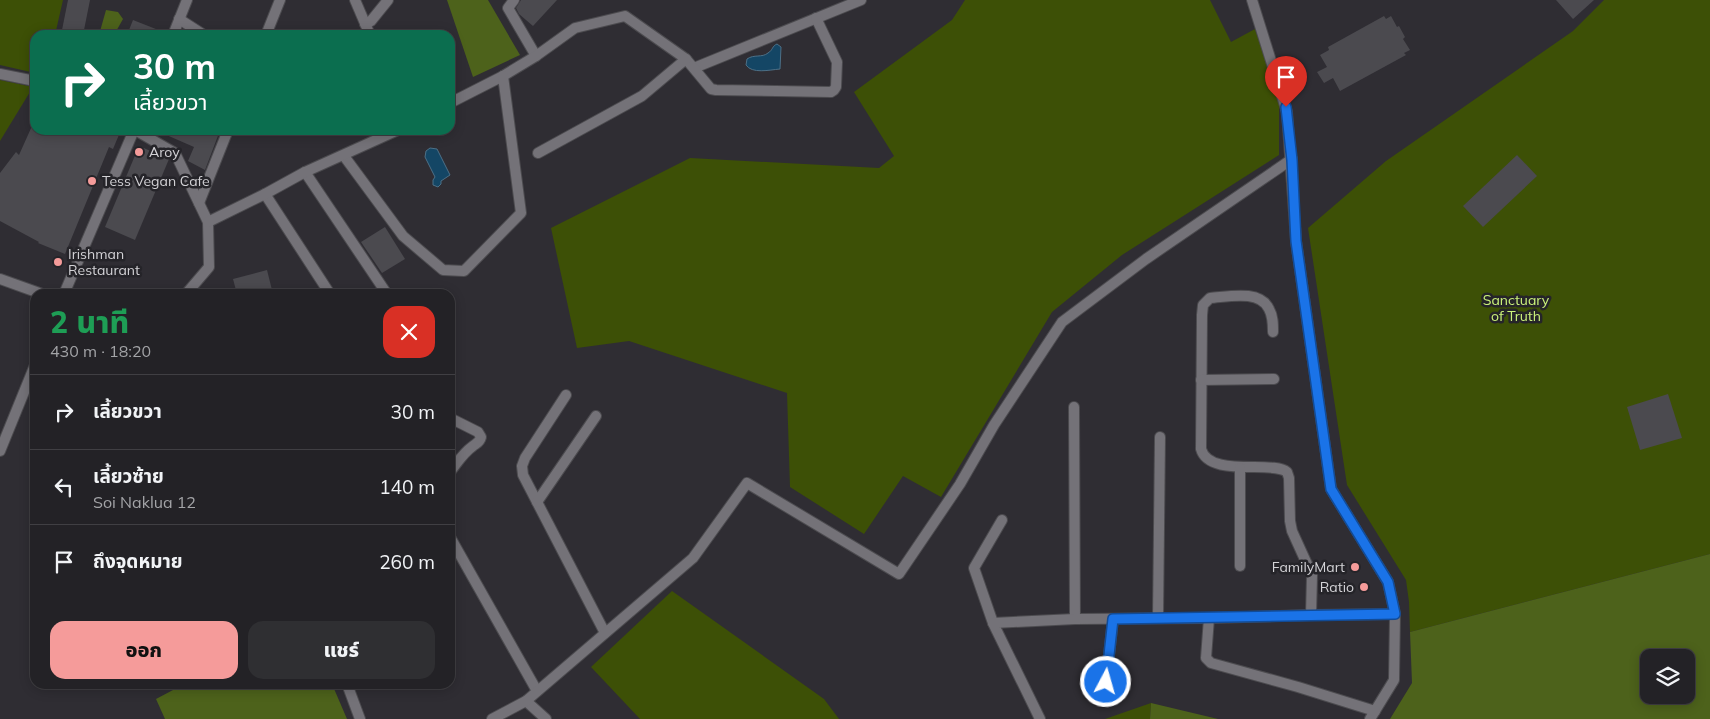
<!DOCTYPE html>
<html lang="th">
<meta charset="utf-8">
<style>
:root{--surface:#232226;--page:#2f2f32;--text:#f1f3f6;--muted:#a3a4a7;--line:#403f43;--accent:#f59b9a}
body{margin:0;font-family:Mulish,"Noto Sans Thai",sans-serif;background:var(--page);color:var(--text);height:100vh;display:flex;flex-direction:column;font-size:19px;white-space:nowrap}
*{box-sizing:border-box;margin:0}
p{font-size:16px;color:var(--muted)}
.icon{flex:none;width:28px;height:28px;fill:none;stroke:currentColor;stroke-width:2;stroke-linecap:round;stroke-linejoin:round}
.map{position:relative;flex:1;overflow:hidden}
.sheet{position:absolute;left:30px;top:289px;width:425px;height:400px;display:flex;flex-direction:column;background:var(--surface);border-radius:15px;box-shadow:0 2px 12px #0003,0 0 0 1px var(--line)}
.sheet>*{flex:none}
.hud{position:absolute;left:30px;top:30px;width:425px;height:105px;border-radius:15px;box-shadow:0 2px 12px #0003,0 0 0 1px var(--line);background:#0b6e4f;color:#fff;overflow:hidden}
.tools{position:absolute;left:1640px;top:649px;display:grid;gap:10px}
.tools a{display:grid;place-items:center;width:55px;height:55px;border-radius:10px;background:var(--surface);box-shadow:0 2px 12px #0003,0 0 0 1px var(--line);font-size:25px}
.pin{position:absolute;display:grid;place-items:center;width:42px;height:42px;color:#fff;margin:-51px -21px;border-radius:50% 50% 50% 0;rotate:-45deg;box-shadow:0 0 5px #0007}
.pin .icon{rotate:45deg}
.me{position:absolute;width:55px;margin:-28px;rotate:6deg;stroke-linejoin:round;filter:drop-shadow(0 0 4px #0008)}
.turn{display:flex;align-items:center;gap:18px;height:105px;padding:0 20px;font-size:22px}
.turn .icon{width:65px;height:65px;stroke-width:2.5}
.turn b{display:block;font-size:35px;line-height:42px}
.round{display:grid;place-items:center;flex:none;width:52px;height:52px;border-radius:15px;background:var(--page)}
.summary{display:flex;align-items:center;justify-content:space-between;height:85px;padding:0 20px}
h1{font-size:30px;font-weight:800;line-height:38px;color:#1e9e55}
.cta{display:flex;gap:10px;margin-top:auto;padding:10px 20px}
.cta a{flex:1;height:58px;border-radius:15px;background:var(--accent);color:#111;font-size:20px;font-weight:800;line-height:58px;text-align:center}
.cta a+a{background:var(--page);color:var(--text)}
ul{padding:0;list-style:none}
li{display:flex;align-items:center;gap:15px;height:75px;padding:0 20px;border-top:1px solid var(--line)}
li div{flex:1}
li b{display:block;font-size:19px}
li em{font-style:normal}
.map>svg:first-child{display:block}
.green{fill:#3d5006}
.forest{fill:#4d621b;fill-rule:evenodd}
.water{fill:#144665;stroke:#4d7087}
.building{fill:#4b4a4f}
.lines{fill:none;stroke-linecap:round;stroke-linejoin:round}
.street-casing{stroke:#4c4b4f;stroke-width:12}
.street{stroke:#747278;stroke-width:10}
.route-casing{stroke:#114b97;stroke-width:12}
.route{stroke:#1a73e8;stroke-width:9}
.poi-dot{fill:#f59b9a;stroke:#252429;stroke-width:2}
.labels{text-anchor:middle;stroke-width:5;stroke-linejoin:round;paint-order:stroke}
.poi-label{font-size:14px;fill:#d3d2d6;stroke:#252429;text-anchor:start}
.park-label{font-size:14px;fill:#cbf27a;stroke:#252429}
</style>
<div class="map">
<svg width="1710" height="719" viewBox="0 0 1710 719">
<rect width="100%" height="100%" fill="#2f2d33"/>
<!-- green -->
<g class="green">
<polygon points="0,0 63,0 55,35 35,35 35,73 0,65"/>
<polygon points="965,0 1210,0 1231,42 1255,29 1279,96 1279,155 1122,255 1052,312 941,497 903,476 864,534 790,487 787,393 629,341 577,348 551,228 690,158 879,168 894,156 854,92 952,20"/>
<polygon points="1604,0 1710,0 1710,554 1410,632 1409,602 1406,580 1347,485 1308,228 1386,161 1573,31"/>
<polygon points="0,80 33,87 0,141"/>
<polygon points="672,591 824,699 839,719 640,719 591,667"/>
<polygon points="1151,703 1150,719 1105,719"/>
</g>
<!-- forest -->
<g class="forest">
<polygon points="447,0 488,0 520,55 473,77"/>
<polygon points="106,10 118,12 123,19 114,35 99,35"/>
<path d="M1710,554V719H1390L1412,683L1410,632ZM1649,658H1686V695H1649Z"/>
<polygon points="177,684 332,684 347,719 165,719 156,699 173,690"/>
<polygon points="1151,703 1218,719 1150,719"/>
</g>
<!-- water -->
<g class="water">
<path d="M777,44L781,47L780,69C769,70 752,74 746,65L747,59C754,54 762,58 768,53C773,50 772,46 777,44Z"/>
<polygon points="430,148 437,149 450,175 441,181 441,184 438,187 433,185 433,180 435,177 425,157 426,151"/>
</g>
<!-- building -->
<g class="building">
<polygon points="68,0 90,0 83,35 61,35"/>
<polygon points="521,0 557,0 533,26 519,14 516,8"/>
<polygon points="1556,0 1594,0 1573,19"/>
<polygon points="1384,16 1386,19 1391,16 1397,27 1399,26 1405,37 1403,39 1410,50 1404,53 1406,55 1340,91 1333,78 1324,83 1317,72 1327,67 1320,55 1329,50 1328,47"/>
<polygon points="133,20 166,33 166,35 127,35"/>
<polygon points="32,126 35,128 35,130 121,130 113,149 109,147 65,254 38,243 39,242 0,221 0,173 16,152 19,155"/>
<polygon points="155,130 215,130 219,133 205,170 188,161 194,147"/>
<polygon points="139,146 169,159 135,240 105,227"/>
<polygon points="1517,155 1537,176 1483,227 1463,206"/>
<polygon points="385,227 405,259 382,273 361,242"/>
<polygon points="267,270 273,294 237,294 233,279"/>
<polygon points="1668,394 1682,438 1640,450 1627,407"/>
</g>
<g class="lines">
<defs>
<g id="street">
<polyline points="355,0 370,35"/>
<polyline points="514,0 508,8 536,56"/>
<polyline points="1252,0 1287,112 1296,241 1331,489 1388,582 1395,614 1394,680 1370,719"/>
<polyline points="179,19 204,35"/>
<polyline points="365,24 371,21 388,0"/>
<polyline points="173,35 187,0"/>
<polyline points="266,35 280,0"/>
<polyline points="694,68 861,0"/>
<polyline points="0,74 35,81"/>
<polyline points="450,103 503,76 536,56 575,28 625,16 686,59 711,89 716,90 831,92 834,90 836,87 837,62 816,18"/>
<polyline points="135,130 175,153 208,222 209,267 186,294"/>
<polyline points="538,153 642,96 686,59"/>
<polyline points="344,156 403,236 443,270 464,271 521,213 503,76"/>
<polyline points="305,172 387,294"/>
<polyline points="265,194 330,294"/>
<polyline points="199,203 228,130"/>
<polyline points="208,222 265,194 305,172 398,130"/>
<polyline points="0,279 42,294"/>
<polyline points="64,294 134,130"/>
<path d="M1273,332C1273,324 1273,316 1269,309C1260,289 1227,297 1210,298L1203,305L1202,315L1201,449C1209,478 1273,460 1287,472L1289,478L1290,521L1292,531L1312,575L1311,615L1209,618L1206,658L1211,663L1298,687L1375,711"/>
<polyline points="1201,380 1274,379"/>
<polyline points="566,395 525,458 522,466 523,475 605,633"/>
<polyline points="1074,407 1075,619"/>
<path d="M450,418L478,432L481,437C480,442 477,443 473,446C462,454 458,462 450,472"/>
<polyline points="0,451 35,365"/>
<polyline points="1240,468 1240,566"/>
<polyline points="537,502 596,416"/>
<polyline points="450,537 537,691"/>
<polyline points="1311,615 1395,614"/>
<polyline points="1158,618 1160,437"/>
<polyline points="993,623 974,568 1002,520"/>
<polyline points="1106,683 1113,619"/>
<polyline points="347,684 360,719"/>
<polyline points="526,701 546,719"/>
<polyline points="492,719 526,701 693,558 747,483 899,574 960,484 994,425 1062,322 1146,259 1292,159"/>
<polyline points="1040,719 993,623 1075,619 1209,618"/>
</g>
</defs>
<!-- street casing -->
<use href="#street" class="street-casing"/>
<!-- street -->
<use href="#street" class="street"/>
</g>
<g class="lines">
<defs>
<polyline id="route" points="1106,682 1113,619 1395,614 1388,582 1331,489 1296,241 1292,160 1286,107"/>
</defs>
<!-- route casing -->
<use href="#route" class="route-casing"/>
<!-- route -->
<use href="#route" class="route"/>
</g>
<!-- markers -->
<g class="poi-dot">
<circle cx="139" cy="152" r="5"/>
<circle cx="92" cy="181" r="5"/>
<circle cx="58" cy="262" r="5"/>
<circle cx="1355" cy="567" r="5"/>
<circle cx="1364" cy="587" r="5"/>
</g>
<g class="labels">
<!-- poi labels -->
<g class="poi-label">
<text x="149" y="157">Aroy</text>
<text x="102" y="186">Tess Vegan Cafe</text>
<text x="68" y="259">Irishman<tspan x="68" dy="16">Restaurant</tspan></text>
<text x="1345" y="572" text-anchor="end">FamilyMart</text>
<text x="1354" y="592" text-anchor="end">Ratio</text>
</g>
<!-- park labels -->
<g class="park-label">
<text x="1516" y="305">Sanctuary<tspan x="1516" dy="16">of Truth</tspan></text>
</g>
</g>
</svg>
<div class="tools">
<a><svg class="icon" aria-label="layers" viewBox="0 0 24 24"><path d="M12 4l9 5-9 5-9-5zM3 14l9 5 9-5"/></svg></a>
</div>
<div class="pin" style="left:1286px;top:107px;background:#d93025"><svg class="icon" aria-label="arrive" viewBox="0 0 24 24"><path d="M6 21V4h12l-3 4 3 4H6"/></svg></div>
<svg class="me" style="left:1106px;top:682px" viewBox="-20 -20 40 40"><circle r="17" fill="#1a73e8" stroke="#fff" stroke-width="3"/><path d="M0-11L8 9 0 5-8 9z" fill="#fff"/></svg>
<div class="hud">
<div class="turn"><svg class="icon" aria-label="right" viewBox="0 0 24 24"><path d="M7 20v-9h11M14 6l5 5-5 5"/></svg><div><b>30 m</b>เลี้ยวขวา</div></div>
</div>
<section class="sheet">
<div class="summary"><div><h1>2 นาที</h1><p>430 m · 18:20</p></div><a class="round" style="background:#d93025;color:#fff"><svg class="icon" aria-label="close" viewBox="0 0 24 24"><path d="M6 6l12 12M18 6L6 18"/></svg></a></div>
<ul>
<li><svg class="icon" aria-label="right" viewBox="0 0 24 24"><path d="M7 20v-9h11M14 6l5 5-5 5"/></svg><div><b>เลี้ยวขวา</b></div><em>30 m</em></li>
<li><svg class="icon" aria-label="left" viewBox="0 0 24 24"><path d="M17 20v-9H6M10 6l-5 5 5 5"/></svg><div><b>เลี้ยวซ้าย</b><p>Soi Naklua 12</p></div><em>140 m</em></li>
<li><svg class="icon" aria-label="arrive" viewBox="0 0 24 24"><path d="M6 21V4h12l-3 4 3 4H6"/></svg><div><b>ถึงจุดหมาย</b></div><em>260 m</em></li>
</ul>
<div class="cta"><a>ออก</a><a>แชร์</a></div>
</section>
</div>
